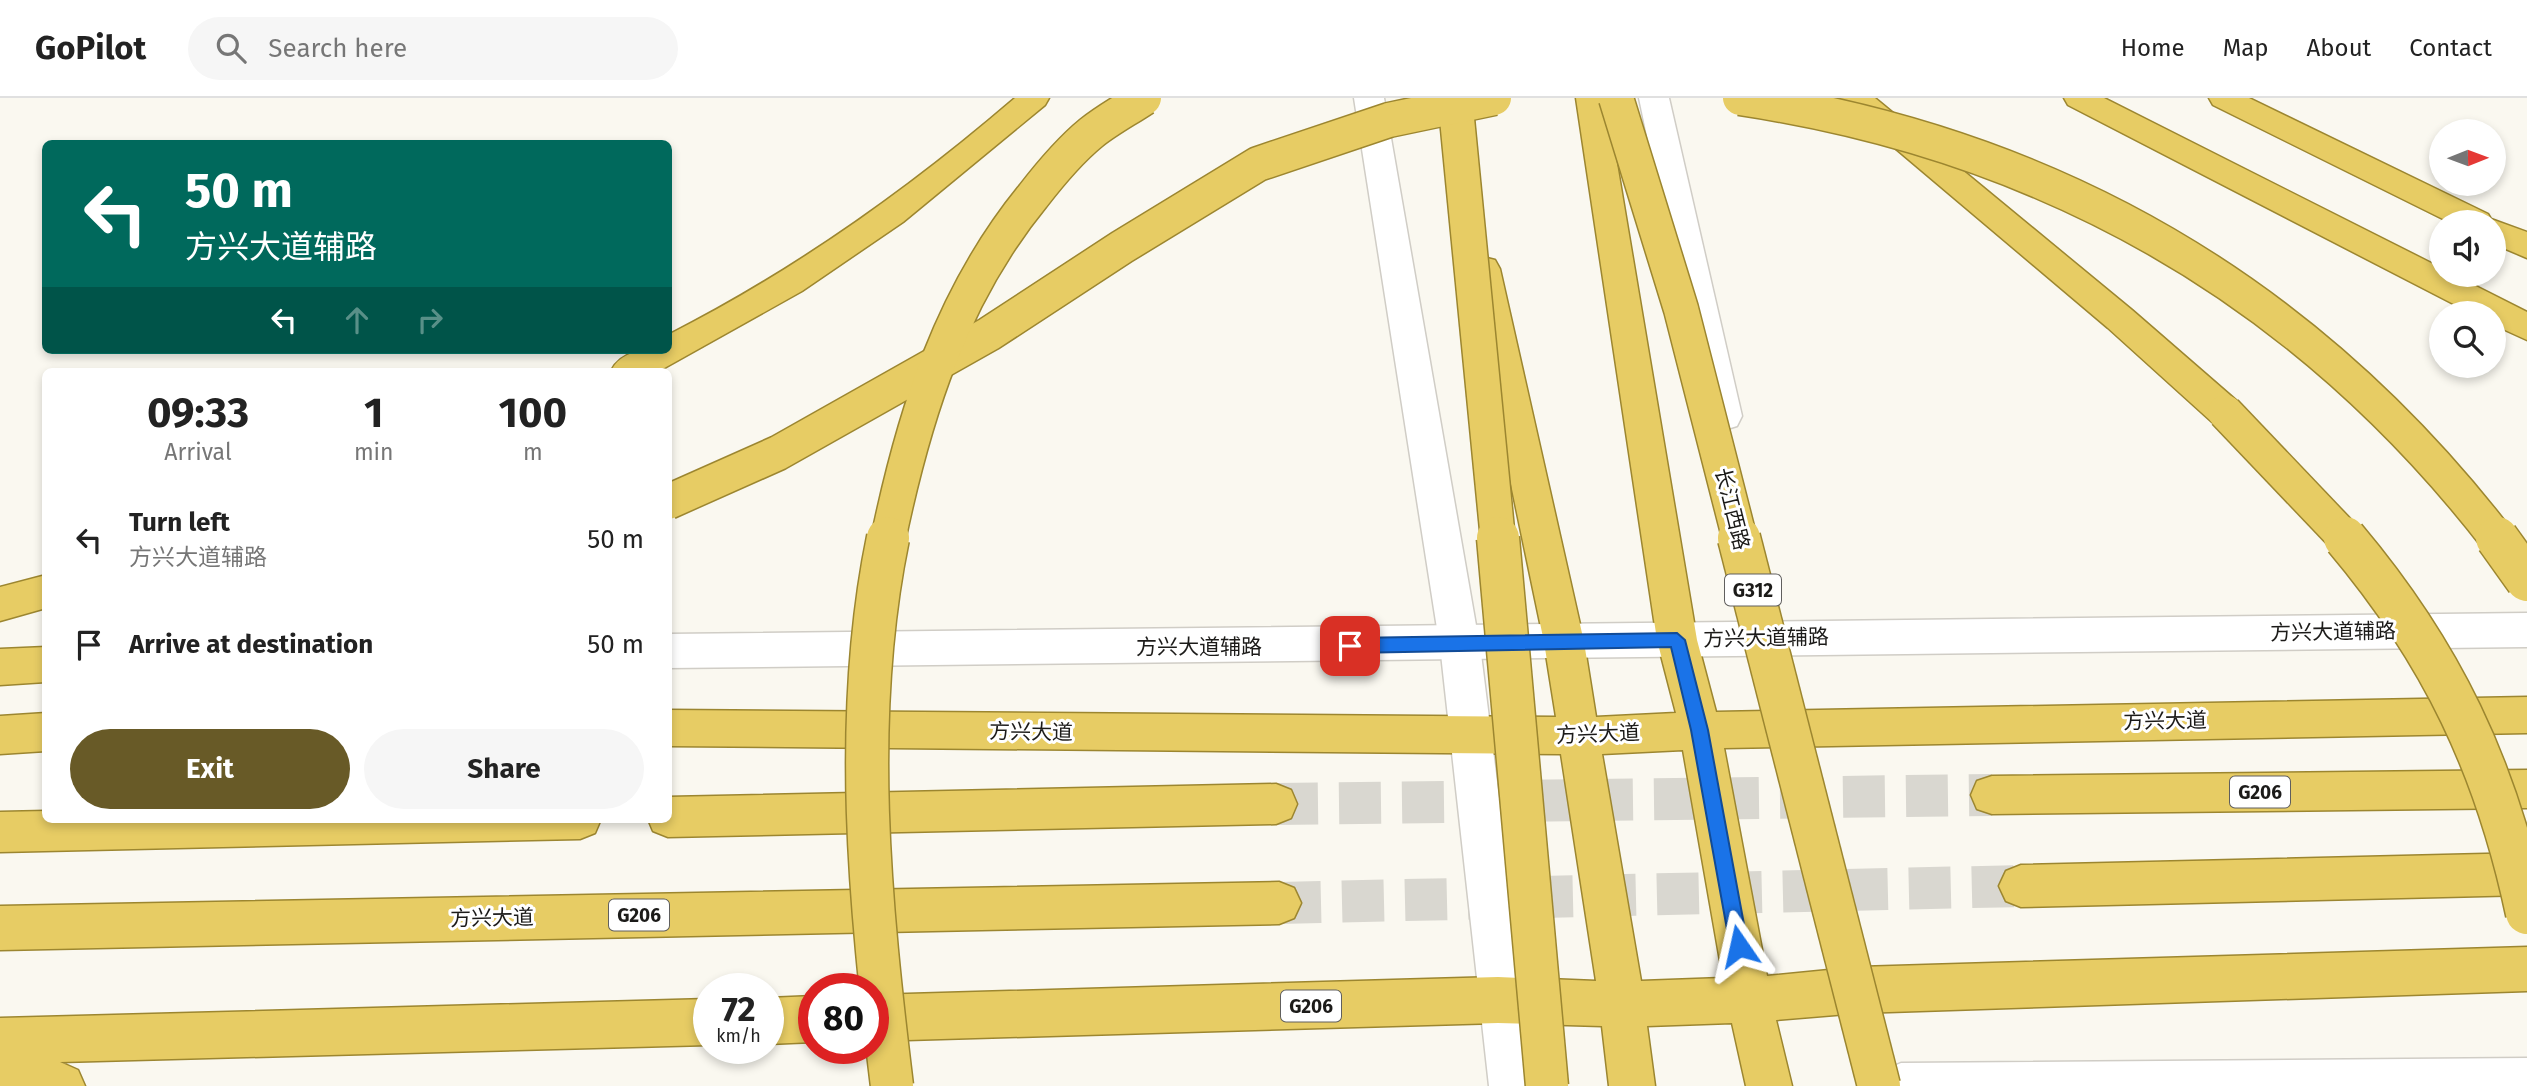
<!DOCTYPE html>
<meta charset="utf-8">
<style>
:root{--surface:#fff;--page:#f6f6f6;--text:#222;--muted:#767676;--line:#e0e0e0;--accent:#685a27}
body{margin:0;font-family:"Fira Sans","Noto Sans SC",sans-serif;background:var(--page);color:var(--text);height:100vh;display:flex;flex-direction:column;font-size:26px;white-space:nowrap}
*{box-sizing:border-box;margin:0}
p{font-size:23px;color:var(--muted)}
.icon{flex:none;width:38px;height:38px;fill:none;stroke:currentColor;stroke-width:2;stroke-linecap:round;stroke-linejoin:round}
.map{position:relative;flex:1;overflow:hidden}
.sheet{position:absolute;left:42px;top:270px;width:630px;height:455px;display:flex;flex-direction:column;background:var(--surface);border-radius:10px;box-shadow:0 4px 10px #0003}
.sheet>*{flex:none}
.hud{position:absolute;left:42px;top:42px;width:630px;height:214px;border-radius:10px;box-shadow:0 4px 10px #0003;background:#00695c;color:#fff;overflow:hidden}
.needle{width:46px;rotate:89deg}
.controls{position:absolute;left:2429px;top:21px;display:grid;gap:14px}
.controls a{display:grid;place-items:center;width:77px;height:77px;border-radius:50%;background:var(--surface);box-shadow:0 4px 10px #0003;font-size:35px}
.speed{position:absolute;left:693px;top:875px;display:flex;gap:14px;font-size:35px;font-weight:700;text-align:center}
.speed>*{display:grid;place-content:center;width:91px;height:91px;border-radius:50%;background:var(--surface);box-shadow:0 4px 10px #0003;line-height:1}
.speed small{font-size:18px;font-weight:400}
.speed .limit{border:10px solid #d22;background:#fff;color:#111}
.pin{position:absolute;display:grid;place-items:center;width:60px;height:60px;color:#fff;margin:-30px;border-radius:14px;box-shadow:0 4px 10px #0006}
.me{position:absolute;width:77px;margin:-38px;rotate:349deg;stroke-linejoin:round;filter:drop-shadow(0 0 5px #0008)}
.turn{display:flex;align-items:center;gap:24px;height:147px;padding:0 28px;font-size:32px}
.turn .icon{width:91px;height:91px;stroke-width:2.5}
.turn b{display:block;font-size:49px;line-height:60px}
.lanes{display:flex;align-items:center;height:66px;padding:0 28px;background:#0003;justify-content:center;gap:35px;direction:ltr}
.lanes .off{opacity:.35}
.eta{display:flex;justify-content:space-evenly;align-items:center;height:119px;text-align:center}
.eta b{font-size:42px;font-weight:700;line-height:49px}
.action{display:flex;gap:14px;margin-top:auto;padding:14px 28px}
.action a{flex:1;height:80px;border-radius:42px;background:var(--accent);color:#fff;font-size:28px;font-weight:700;line-height:80px;text-align:center}
.action a+a{background:var(--page);color:var(--text)}
ul{padding:0;list-style:none}
li{display:flex;align-items:center;gap:21px;height:105px;padding:0 28px}
li div{flex:1}
li b{display:block;font-size:26px}
li em{font-style:normal}
header{display:flex;align-items:center;gap:42px;box-sizing:border-box;height:98px;padding:0 35px;background:var(--surface);border-bottom:2px solid var(--line)}
header strong{font-size:33px}
nav{display:flex;gap:38px;margin-inline-start:auto;font-size:24px}
.search{width:490px;height:63px;background:var(--page);display:flex;align-items:center;gap:18px;box-sizing:border-box;padding:0 24px;border-radius:38px;color:var(--muted);font-size:26px}
.map>svg:first-child{display:block}
.lines{fill:none;stroke-linecap:round;stroke-linejoin:round}
.trunk-tunnel{stroke:#d9d7d0;stroke-width:42;stroke-dasharray:42 21;stroke-linecap:butt}
.minor-casing{stroke:#d0cdc6;stroke-width:3}
.tertiary-casing{stroke:#d0cdc6;stroke-width:3}
.trunk-casing{stroke:#9c8630;stroke-width:3}
.minor{fill:#fff;fill-rule:evenodd}
.tertiary{fill:#fff;fill-rule:evenodd}
.trunk{fill:#e7cc64;fill-rule:evenodd}
.trunk-bridge-far1-casing{stroke:#9c8630;stroke-width:37;stroke-linecap:butt}
.trunk-bridge-casing{stroke:#9c8630;stroke-width:45;stroke-linecap:butt}
.trunk-bridge-far1{stroke:#e7cc64;stroke-width:34}
.trunk-bridge{stroke:#e7cc64;stroke-width:42}
.route{fill:#1a73e8;stroke:#114b97;stroke-width:2}
.labels{text-anchor:middle;stroke-width:6;stroke-linejoin:round;paint-order:stroke}
.shield{fill:#fff;stroke:#605f5e;stroke-width:2}
.shield-label{font-size:19px;font-weight:bold;fill:#1c1b19}
.street-label{font-size:21px;fill:#1c1b19;stroke:#fff}
</style>
<header>
<strong>GoPilot</strong>
<div class="search"><svg class="icon" aria-label="search" viewBox="0 0 24 24"><circle cx="10" cy="10" r="6"/><path d="M15 15l6 6"/></svg>Search here</div>
<nav><a>Home</a><a>Map</a><a>About</a><a>Contact</a></nav>
</header>
<div class="map">
<svg width="2527" height="988" viewBox="0 0 2527 988">
<rect width="100%" height="100%" fill="#faf8f0"/>
<g class="lines">
<!-- trunk-tunnel -->
<g class="trunk-tunnel">
<polyline points="1276,706 1992,697"/>
<polyline points="1279,805 2021,788"/>
</g>
<defs>
<g id="minor">
<polygon points="1354,0 1384,0 1481,556 1535,988 1489,988 1441,556"/>
<polygon points="1639,0 1669,0 1742,318 1737,328 1724,332 1711,328 1706,318"/>
</g>
<g id="tertiary">
<polygon points="2527,515 2527,549 668,570 668,536"/>
<polygon points="2527,960 2527,988 1878,988 1885,972 1901,965"/>
</g>
<g id="trunk">
<path d="M1015,0H1049L1045,7L903,124L802,193L659,273H611C622,251 646,252 668,252V237C794,173 908,92 1015,0Z"/>
<path d="M1576,0H1606L1697,542L1716,614L2527,599V635L1724,650L1767,878L1859,869L2527,849V893L1859,915L1776,922L1792,988H1746L1732,925L1647,928L1655,988H1609L1602,928L1498,925L873,943V897L1498,879L1596,883L1561,656L668,648V612L1556,619L1544,544L1466,171L1471,162L1483,159L1495,162L1500,171L1584,544L1596,619L1676,615L1657,542ZM1683,652L1723,880L1641,883L1602,656Z"/>
<polygon points="1840,0 1875,0 2132,212 2238,304 2243,314 2238,324 2225,328 2212,324 2108,230 1844,7"/>
<polygon points="2064,0 2104,0 2441,170 2441,177 2454,177 2527,214 2527,242 2494,227 2494,215 2471,215 2068,7"/>
<polygon points="2209,0 2249,0 2488,116 2491,121 2527,134 2527,160 2494,146 2494,124 2449,124 2213,7"/>
<polygon points="46,477 46,510 0,523 0,489"/>
<polygon points="46,549 46,584 0,587 0,551"/>
<polygon points="46,615 46,653 0,656 0,618"/>
<polygon points="2527,672 2527,710 1992,716 1977,711 1971,697 1977,683 1992,678"/>
<polygon points="1276,686 1291,692 1297,706 1291,720 1276,726 668,739 653,733 648,721 668,721 668,699"/>
<polygon points="46,713 46,721 601,721 595,735 580,741 0,754 0,714"/>
<polygon points="2527,755 2527,797 2021,809 2006,803 1999,788 2006,773 2021,767"/>
<polygon points="1279,784 1294,790 1301,805 1294,820 1279,826 0,852 0,808"/>
<polygon points="814,898 814,944 768,946 768,900"/>
<polygon points="709,901 709,947 60,964 78,972 85,988 0,988 0,920"/>
</g>
</defs>
<!-- minor casing -->
<use href="#minor" class="minor-casing"/>
<!-- tertiary casing -->
<use href="#tertiary" class="tertiary-casing"/>
<!-- trunk casing -->
<use href="#trunk" class="trunk-casing"/>
<!-- minor -->
<use href="#minor" class="minor"/>
<!-- tertiary -->
<use href="#tertiary" class="tertiary"/>
<!-- trunk -->
<use href="#trunk" class="trunk"/>
<defs>
<g id="trunk-bridge-far1">
<polyline points="1455,0 1498,442"/>
<polyline points="1616,0 1681,211 1740,442"/>
<path d="M1740,0C2052,47 2305,192 2498,442"/>
<polyline points="2225,314 2347,442"/>
<polyline points="668,404 778,355 989,236 1122,149 1258,66 1389,22 1494,0"/>
<path d="M888,442C914,317 951,198 1033,98C1050,76 1069,53 1091,35C1107,22 1126,12 1144,0"/>
</g>
<g id="trunk-bridge">
<path d="M888,440C851,619 870,808 892,988"/>
<polyline points="1498,440 1547,988"/>
<polyline points="1739,440 1879,988"/>
<path d="M2345,440C2442,555 2496,669 2527,815"/>
<polyline points="2497,440 2527,482"/>
</g>
</defs>
<!-- trunk-bridge-far1 casing -->
<use href="#trunk-bridge-far1" class="trunk-bridge-far1-casing"/>
<!-- trunk-bridge casing -->
<use href="#trunk-bridge" class="trunk-bridge-casing"/>
<!-- trunk-bridge-far1 -->
<use href="#trunk-bridge-far1" class="trunk-bridge-far1"/>
<!-- trunk-bridge -->
<use href="#trunk-bridge" class="trunk-bridge"/>
</g>
<!-- route -->
<polygon class="route" points="1677,535 1685,542 1708,632 1748,848 1746,854 1739,857 1733,854 1730,848 1691,632 1671,549 1350,555 1342,548 1350,540"/>
<g class="labels">
<!-- shield labels -->
<g class="shield">
<rect x="1725" y="476.5" width="56" height="31" rx="5"/>
<rect x="2230" y="678.5" width="60" height="31" rx="5"/>
<rect x="609" y="801.5" width="60" height="31" rx="5"/>
<rect x="1281" y="892.5" width="60" height="31" rx="5"/>
</g>
<g class="shield-label">
<text x="1753" y="499">G312</text>
<text x="2260" y="701">G206</text>
<text x="639" y="824">G206</text>
<text x="1311" y="915">G206</text>
</g>
<!-- street labels -->
<g class="street-label">
<text transform="translate(1732 411) rotate(76)" y="7">长江西路</text>
<text transform="translate(2333 534) rotate(-1)" y="7">方兴大道辅路</text>
<text transform="translate(1766 540) rotate(-1)" y="7">方兴大道辅路</text>
<text x="1199" y="556">方兴大道辅路</text>
<text transform="translate(2165 623) rotate(-1)" y="7">方兴大道</text>
<text transform="translate(1031 634) rotate(1)" y="7">方兴大道</text>
<text transform="translate(1598 636) rotate(-2)" y="7">方兴大道</text>
<text transform="translate(492 820) rotate(-1)" y="7">方兴大道</text>
</g>
</g>
</svg>
<div class="controls">
<a><svg class="needle" viewBox="-14 -14 28 28"><path d="M0-13l5 13h-10z" fill="#e53935"/><path d="M0 13l5-13h-10z" fill="#767676"/></svg></a>
<a><svg class="icon" aria-label="sound" viewBox="0 0 24 24"><path d="M4 9h4l5-4v14l-5-4H4zM17 9q2 3 0 6"/></svg></a>
<a><svg class="icon" aria-label="search" viewBox="0 0 24 24"><circle cx="10" cy="10" r="6"/><path d="M15 15l6 6"/></svg></a>
</div>
<div class="speed"><div>72<small>km/h</small></div><div class="limit">80</div></div>
<div class="pin" style="left:1350px;top:548px;background:#d93025"><svg class="icon" aria-label="arrive" viewBox="0 0 24 24"><path d="M6 21V4h12l-3 4 3 4H6"/></svg></div>
<svg class="me" style="left:1739px;top:848px" viewBox="-20 -20 40 40"><path d="M0-17L14 15 0 8-14 15z" fill="#1a73e8" stroke="#fff" stroke-width="4"/></svg>
<div class="hud">
<div class="turn"><svg class="icon" aria-label="left" viewBox="0 0 24 24"><path d="M17 20v-9H6M10 6l-5 5 5 5"/></svg><div><b>50 m</b>方兴大道辅路</div></div>
<div class="lanes"><svg class="icon" aria-label="left" viewBox="0 0 24 24"><path d="M17 20v-9H6M10 6l-5 5 5 5"/></svg><svg class="icon off" aria-label="ahead" viewBox="0 0 24 24"><path d="M12 20V5M6 11l6-6 6 6"/></svg><svg class="icon off" aria-label="right" viewBox="0 0 24 24"><path d="M7 20v-9h11M14 6l5 5-5 5"/></svg></div>
</div>
<section class="sheet">
<div class="eta">
<div><b>09:33</b><p>Arrival</p></div>
<div><b>1</b><p>min</p></div>
<div><b>100</b><p>m</p></div>
</div>
<ul>
<li><svg class="icon" aria-label="left" viewBox="0 0 24 24"><path d="M17 20v-9H6M10 6l-5 5 5 5"/></svg><div><b>Turn left</b><p>方兴大道辅路</p></div><em>50 m</em></li>
<li><svg class="icon" aria-label="arrive" viewBox="0 0 24 24"><path d="M6 21V4h12l-3 4 3 4H6"/></svg><div><b>Arrive at destination</b></div><em>50 m</em></li>
</ul>
<div class="action"><a>Exit</a><a>Share</a></div>
</section>
</div>
